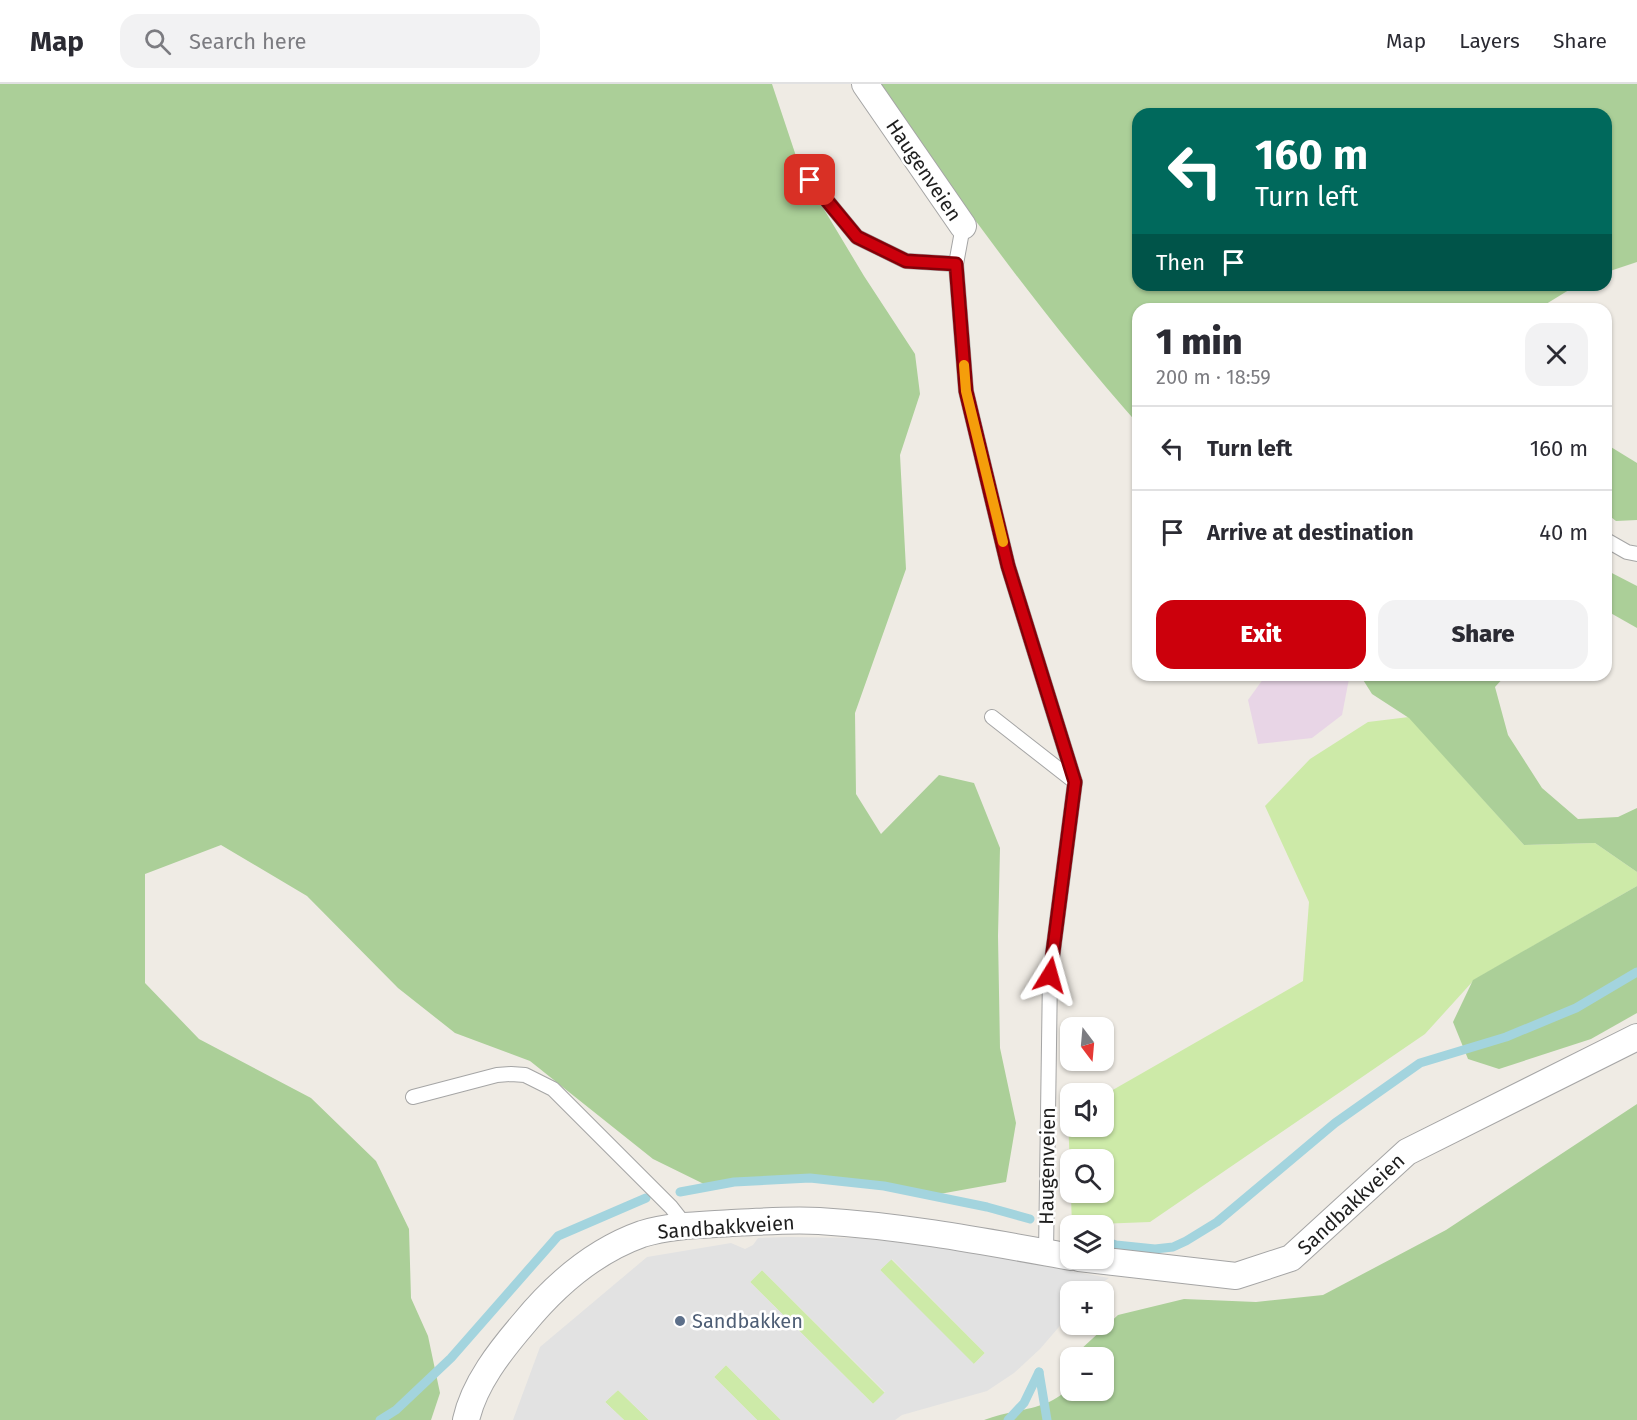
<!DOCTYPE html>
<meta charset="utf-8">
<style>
:root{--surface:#fff;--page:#f2f2f3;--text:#2b2b33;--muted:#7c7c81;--line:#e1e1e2;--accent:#cc000c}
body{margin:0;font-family:"Fira Sans",sans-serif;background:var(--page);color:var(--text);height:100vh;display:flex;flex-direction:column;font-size:22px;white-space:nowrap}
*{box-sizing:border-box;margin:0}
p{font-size:20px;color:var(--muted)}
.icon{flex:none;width:33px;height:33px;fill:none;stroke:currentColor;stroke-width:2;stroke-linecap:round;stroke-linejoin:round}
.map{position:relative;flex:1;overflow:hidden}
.panel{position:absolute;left:1132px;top:219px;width:480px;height:378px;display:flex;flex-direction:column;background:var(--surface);border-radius:18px;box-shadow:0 2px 4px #0004}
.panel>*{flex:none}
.top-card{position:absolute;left:1132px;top:24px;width:480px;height:183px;border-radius:18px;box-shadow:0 2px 4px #0004;background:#00695c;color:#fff;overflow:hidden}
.needle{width:39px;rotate:164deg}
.tools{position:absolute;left:1060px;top:933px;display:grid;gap:12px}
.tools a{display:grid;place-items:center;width:54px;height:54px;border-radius:12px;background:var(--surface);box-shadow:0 2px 4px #0004;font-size:30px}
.pin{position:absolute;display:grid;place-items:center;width:51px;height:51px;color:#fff;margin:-26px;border-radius:12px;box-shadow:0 3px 9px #0006}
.me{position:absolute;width:66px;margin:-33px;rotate:8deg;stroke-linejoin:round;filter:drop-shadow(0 0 4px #0008)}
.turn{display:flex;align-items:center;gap:21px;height:126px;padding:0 24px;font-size:27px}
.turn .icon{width:78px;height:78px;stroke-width:2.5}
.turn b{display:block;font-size:42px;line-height:51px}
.then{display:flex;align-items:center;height:57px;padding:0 24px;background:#0003;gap:12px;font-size:22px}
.round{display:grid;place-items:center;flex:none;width:63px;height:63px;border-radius:18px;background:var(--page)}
.overview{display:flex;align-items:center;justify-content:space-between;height:102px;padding:0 24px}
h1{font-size:36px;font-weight:800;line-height:45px}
.action{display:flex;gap:12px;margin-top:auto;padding:12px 24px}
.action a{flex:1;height:69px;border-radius:18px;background:var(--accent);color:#fff;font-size:24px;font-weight:800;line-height:69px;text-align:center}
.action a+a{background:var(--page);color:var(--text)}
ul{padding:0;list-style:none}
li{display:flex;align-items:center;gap:18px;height:84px;padding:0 24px;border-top:2px solid var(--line)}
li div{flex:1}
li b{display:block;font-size:22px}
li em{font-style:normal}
header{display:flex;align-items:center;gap:36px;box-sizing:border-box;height:84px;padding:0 30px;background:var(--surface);border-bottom:2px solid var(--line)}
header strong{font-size:28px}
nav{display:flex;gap:33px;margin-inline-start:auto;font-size:21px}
.search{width:420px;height:54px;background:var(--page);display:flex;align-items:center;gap:15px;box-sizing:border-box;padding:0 21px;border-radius:18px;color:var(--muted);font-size:22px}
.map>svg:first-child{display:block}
.industrial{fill:#e8d5e6}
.grass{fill:#cdeaa8;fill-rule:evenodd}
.forest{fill:#abcf98}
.parking{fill:#e2e2e2;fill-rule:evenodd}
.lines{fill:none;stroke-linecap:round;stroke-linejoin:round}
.stream{stroke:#a3d4de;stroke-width:9}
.lane-casing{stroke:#a5a5a5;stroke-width:16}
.street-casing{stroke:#a5a5a5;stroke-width:28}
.lane{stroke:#fff;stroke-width:14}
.street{stroke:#fff;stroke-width:26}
.route-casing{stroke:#850008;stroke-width:15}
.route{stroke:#cc000c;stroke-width:10}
.slow{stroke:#f59e0b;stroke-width:10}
.service-dot{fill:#5c6f8a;stroke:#fff;stroke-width:2}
.labels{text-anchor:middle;stroke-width:5;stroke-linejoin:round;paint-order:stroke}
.street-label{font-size:20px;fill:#1e1e1e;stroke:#fff}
.service-label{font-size:20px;fill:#4e5e75;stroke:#fff;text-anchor:start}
</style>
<header>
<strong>Map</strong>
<div class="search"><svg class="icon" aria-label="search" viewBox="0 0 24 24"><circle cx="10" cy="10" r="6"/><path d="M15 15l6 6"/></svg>Search here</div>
<nav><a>Map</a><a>Layers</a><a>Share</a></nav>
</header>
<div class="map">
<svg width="1637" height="1336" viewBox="0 0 1637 1336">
<rect width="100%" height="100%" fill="#efebe4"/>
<!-- industrial -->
<polygon class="industrial" points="1266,591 1347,591 1349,595 1342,631 1312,654 1258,660 1248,616"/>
<!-- grass -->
<g class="grass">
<path d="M1409,633L1524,761L1595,759L1637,788V802L1474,896L1425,950L1150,1138L1072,1141L1068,1032L1071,1030V1042H1104V1011L1303,897L1309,818L1265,722L1310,675L1368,638ZM1071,1076H1104V1108H1071Z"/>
<polygon points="891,1175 985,1269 973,1281 880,1186"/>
<polygon points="762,1186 885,1309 873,1320 750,1198"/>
<polygon points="726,1281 781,1336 757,1336 714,1293"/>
<polygon points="618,1306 649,1336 624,1336 605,1318"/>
</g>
<!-- forest -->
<g class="forest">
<polygon points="0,0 772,0 801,87 864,192 915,270 920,310 900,371 906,485 855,629 856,710 881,750 939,691 974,699 1000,764 998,852 1000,964 1016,1039 1006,1098 934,1111 826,1097 708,1102 653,1075 530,977 455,949 398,904 307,812 221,761 145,790 145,899 199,955 311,1014 376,1077 409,1145 411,1214 428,1252 440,1309 431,1336 0,1336"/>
<path d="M878,0H1637V178L1607,188L1606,30H1138V201H1577L1538,225H1138V340C1043,233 960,117 878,0Z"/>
<polygon points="1606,360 1637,379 1637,436 1616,437 1607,430"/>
<polygon points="1606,486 1637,502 1637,544 1607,527"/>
<polygon points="1360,591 1506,591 1495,603 1508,651 1542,704 1578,735 1618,733 1637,724 1637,788 1595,759 1524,761 1409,634 1372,610"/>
<polygon points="1637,802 1637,929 1591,955 1499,985 1468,975 1453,938 1473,896"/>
<path d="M1637,1020V1336H984C1013,1324 1050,1328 1071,1301V1306H1104V1274L1077,1273L1079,1267L1118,1231L1184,1215L1256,1218L1323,1211L1446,1146Z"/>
</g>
<!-- parking -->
<path class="parking" d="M789,1153L857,1154L906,1159L964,1167L1109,1194L1090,1207L1071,1208V1229L1040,1265L1014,1289L987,1307L902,1331L895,1336H781L726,1281L714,1293L757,1336H649L618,1306L605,1318L624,1336H513L540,1263L647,1173L731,1159L745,1165L753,1161L758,1154ZM892,1175L985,1269L974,1280L880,1186ZM762,1186L885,1308L873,1320L750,1198Z"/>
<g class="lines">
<!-- stream -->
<g class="stream">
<polyline points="680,1108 734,1098 810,1094 884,1102 987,1123 1030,1135"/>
<polyline points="1070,1147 1071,1147"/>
<polyline points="1104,1157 1116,1161 1155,1165 1173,1163 1186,1157 1217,1138 1335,1039 1420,979 1506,953 1576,924 1637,888"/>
<polyline points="1039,1288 1047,1336"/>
<polyline points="380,1336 396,1326 451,1274 558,1152 646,1114"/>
<polyline points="1008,1336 1024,1319 1039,1288"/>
</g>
<defs>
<g id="lane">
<polyline points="810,96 857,153 906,177 956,180"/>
<polyline points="963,142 956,180 966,307 1008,482 1075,698 1050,891 1046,1169"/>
<polyline points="1606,456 1627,468 1637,470"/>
<polyline points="992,633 1075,698"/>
<polyline points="413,1013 497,991 511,990 525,991 553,1005 671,1123 686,1142"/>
</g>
<g id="street">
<polyline points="865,0 963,142"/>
<polyline points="1079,1174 1236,1192 1291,1174 1407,1068 1637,953"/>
<path d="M466,1336C474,1300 500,1267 524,1239C556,1200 594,1167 642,1150C671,1141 702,1141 732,1139C761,1138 790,1135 819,1137C904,1142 987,1158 1071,1173"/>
</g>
</defs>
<!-- lane casing -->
<use href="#lane" class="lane-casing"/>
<!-- street casing -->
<use href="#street" class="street-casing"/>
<!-- lane -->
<use href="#lane" class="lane"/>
<!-- street -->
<use href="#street" class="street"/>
</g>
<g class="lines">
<defs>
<polyline id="route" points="810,96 857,153 906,177 956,180 966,307 1008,482 1075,698 1050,891"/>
</defs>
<!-- route casing -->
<use href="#route" class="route-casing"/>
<!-- route -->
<use href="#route" class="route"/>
<!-- slow -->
<polyline class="slow" points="964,281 966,307 1003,458"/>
</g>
<!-- markers -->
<circle class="service-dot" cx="680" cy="1237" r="6"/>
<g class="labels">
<!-- street labels -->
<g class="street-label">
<text transform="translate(924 86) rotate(56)" y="7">Haugenveien</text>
<text transform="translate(1047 1082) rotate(-89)" y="7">Haugenveien</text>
<text transform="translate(1351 1120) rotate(-43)" y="7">Sandbakkveien</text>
<text transform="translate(726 1143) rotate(-4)" y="7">Sandbakkveien</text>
</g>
<!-- service labels -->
<g class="service-label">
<text x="692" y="1244">Sandbakken</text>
</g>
</g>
</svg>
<div class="tools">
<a><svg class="needle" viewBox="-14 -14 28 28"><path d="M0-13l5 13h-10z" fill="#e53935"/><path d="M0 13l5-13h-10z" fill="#7c7c81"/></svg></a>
<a><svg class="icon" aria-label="sound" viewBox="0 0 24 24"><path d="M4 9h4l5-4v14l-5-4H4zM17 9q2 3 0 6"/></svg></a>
<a><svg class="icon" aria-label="search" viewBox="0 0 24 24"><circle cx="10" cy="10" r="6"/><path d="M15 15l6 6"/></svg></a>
<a><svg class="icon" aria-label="layers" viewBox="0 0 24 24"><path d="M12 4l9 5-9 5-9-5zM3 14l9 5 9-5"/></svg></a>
<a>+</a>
<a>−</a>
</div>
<div class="pin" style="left:810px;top:96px;background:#d93025"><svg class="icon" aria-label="arrive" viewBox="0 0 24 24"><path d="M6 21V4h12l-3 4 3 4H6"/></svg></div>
<svg class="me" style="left:1050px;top:891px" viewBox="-20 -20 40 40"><path d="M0-17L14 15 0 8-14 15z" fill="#cc000c" stroke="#fff" stroke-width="4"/></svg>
<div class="top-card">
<div class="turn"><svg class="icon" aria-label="left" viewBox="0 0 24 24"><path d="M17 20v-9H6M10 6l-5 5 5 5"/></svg><div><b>160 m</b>Turn left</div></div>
<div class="then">Then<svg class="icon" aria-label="arrive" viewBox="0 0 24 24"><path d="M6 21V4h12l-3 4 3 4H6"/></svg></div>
</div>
<section class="panel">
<div class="overview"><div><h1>1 min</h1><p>200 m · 18:59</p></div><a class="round"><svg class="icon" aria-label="close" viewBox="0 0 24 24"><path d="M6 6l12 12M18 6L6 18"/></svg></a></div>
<ul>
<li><svg class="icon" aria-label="left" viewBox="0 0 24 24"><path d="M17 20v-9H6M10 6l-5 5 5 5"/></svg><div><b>Turn left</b></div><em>160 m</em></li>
<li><svg class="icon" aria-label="arrive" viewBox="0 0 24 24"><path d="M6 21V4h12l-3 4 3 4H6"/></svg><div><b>Arrive at destination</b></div><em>40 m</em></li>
</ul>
<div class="action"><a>Exit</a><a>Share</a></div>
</section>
</div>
